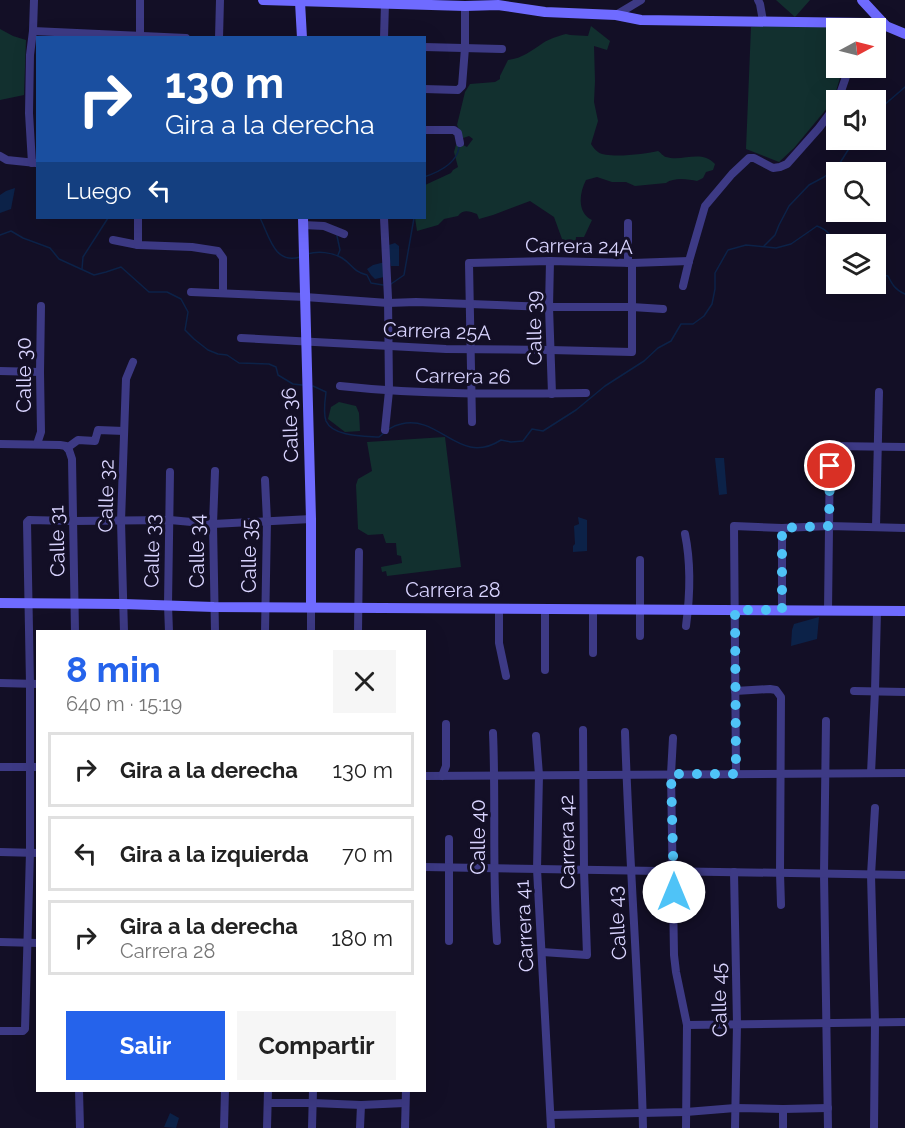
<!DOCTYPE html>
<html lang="es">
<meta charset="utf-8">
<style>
:root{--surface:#fff;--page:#f6f6f6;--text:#222;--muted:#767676;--line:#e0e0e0;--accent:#2563eb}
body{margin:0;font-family:Raleway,sans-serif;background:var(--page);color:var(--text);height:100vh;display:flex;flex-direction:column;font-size:22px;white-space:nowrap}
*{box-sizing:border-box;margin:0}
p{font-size:20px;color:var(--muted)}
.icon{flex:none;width:33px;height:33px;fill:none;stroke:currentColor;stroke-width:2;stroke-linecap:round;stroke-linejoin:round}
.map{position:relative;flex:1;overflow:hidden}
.drawer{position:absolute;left:36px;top:630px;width:390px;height:462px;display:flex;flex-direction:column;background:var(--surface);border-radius:0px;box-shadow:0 6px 24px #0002}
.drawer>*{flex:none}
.hud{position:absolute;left:36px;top:36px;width:390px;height:183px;border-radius:0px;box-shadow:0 6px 24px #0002;background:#1a4fa0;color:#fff;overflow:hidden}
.needle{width:39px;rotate:83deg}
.tools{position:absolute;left:826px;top:18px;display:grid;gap:12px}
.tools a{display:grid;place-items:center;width:60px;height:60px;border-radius:0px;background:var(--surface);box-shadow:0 6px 24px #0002;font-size:30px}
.pin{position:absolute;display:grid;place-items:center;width:51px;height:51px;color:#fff;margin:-26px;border:3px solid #fff;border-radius:50%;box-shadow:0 2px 6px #0007}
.me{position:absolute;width:66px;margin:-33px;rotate:0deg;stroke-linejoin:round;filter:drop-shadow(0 0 4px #0008)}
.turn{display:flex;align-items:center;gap:21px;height:126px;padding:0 30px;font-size:27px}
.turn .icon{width:78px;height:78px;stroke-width:2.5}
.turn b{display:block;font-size:42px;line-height:51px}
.then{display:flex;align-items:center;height:57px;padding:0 30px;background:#0003;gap:12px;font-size:22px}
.round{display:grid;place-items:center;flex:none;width:63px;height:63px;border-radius:0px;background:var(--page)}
.summary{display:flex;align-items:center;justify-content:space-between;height:102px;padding:0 30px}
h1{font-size:36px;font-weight:700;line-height:45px;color:var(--accent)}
.cta{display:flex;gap:12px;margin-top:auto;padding:12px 30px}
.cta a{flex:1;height:69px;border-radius:0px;background:var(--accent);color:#fff;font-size:24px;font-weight:700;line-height:69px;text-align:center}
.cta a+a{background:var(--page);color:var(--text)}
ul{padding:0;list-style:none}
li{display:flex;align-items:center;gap:18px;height:75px;margin:0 12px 9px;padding:0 18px;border:3px solid var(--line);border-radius:0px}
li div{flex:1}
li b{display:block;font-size:22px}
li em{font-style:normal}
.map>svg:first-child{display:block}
.green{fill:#12302f}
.water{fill:#0c2248}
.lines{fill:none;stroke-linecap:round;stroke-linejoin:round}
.stream{stroke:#0c2248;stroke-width:1.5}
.street{stroke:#3d3a85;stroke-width:8}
.secondary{stroke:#6f6bff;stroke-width:10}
.route{stroke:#4fc3f7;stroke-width:10;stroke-dasharray:0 18}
.labels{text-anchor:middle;stroke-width:6;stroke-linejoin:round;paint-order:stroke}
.street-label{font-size:20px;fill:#d9d4ff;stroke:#130f26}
</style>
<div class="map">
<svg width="905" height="1128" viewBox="0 0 905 1128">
<rect width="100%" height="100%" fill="#130f26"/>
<!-- green -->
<g class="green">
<polygon points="776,0 810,0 795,17"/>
<polygon points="775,25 846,28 837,28 837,68 843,68 833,101 794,148 779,162 746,149 751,27"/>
<path d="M591,26L610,41L607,50L594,46L595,81L594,102L598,121L591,144C593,147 595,150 598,152C607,159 646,154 658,151C660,152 664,157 666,157C683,162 701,149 715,164L713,170L706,172L703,178L697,181C688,179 674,177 666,183L635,186L626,182H612L597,177L586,180C579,193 577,213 592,220L584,237H576L575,254L568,256V243L562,239L554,217L530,201L493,215L479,219L477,214C469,211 463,209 458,216L444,219L438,225L417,231L415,218H424L425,185L451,173L453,170L458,167L454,152L456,145H463L467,147L473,139L469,136L463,138L457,125L465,92L470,84L495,82L500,79V76L508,60C523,58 531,51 543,43C549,39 558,36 566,34L570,35L588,36Z"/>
<polygon points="0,29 13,36 26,40 24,95 0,100"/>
<polygon points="339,402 356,406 359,413 360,431 345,432 328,419 331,407"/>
<polygon points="445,437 461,567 387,576 386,571 382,572 381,567 402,563 401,556 397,555 396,543 386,543 383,534 368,535 358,529 356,485 358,479 372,471 367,442"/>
</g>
<!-- water -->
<g class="water">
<polygon points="15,188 11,209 0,213 0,195 6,191"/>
<polygon points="395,243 399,246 399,266 391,266 386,246"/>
<polygon points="385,262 384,277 375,279 371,275 367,269 373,265"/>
<polygon points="715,458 724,458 727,494 719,495"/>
<polygon points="578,517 587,520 587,551 573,552 573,546 575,544 574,526 579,524"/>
<polygon points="819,617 817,639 791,646 792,630 794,624"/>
<polygon points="170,1113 179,1118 176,1128 164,1127"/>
</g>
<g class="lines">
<!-- stream -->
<g class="stream">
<polyline points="876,112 905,87"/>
<path d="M424,177C439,172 457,163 459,147"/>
<path d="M260,218C269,235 274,265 300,257"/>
<polyline points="0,235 11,231 23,238 50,248 59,259 94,275 106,272 121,267 149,292 167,292 181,299 188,312 185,330 194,339 208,350 218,354 227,355 239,363 269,364 276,367 278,375 293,384 302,385"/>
<polyline points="337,236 340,250 338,255"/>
<polyline points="764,246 775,235 779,225 789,206 809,185 824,177 838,166 850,147 853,140"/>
<path d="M307,254C318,251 332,252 342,258C352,264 352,271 367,275L371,283L383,285"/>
<polyline points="82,269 83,257 108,218"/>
<path d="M876,272L878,274L888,276C892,284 895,290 905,294"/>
<polyline points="391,284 404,275 414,218"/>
<path d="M313,386L326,392C325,400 323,413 326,421C333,437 365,436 379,437L385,432"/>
<path d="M389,429C393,426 396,425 401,424C440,414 459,467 501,440L511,442L523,441L532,429L543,431L576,410L605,386L644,361L658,348L671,341L681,324H693L704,316L712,304L715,289V273L728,250L746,245L776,248L791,244L817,226C838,234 827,243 837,256"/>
</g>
<!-- street -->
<g class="street">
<polyline points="758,0 760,4 763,21"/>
<polyline points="616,15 641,0"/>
<polyline points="33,31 186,38"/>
<polyline points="140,38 140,0"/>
<polyline points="219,38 220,0"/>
<polyline points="384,38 385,3"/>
<polyline points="424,47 502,49"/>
<polyline points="424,89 458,90 462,86 465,48 465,6"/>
<polyline points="838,100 849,68"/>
<polyline points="424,130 454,130 458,133 460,143"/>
<polyline points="0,156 7,160 36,163"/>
<polyline points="32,163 29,113 30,55 33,31 34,0"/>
<polyline points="384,218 388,298 389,391 385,430"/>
<polyline points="628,223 628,263"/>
<polyline points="303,225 324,226 344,234"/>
<polyline points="113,240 138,245 192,247 218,251 223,258 223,293"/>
<polyline points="138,245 138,218"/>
<polyline points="550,261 549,307 552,394"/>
<polyline points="683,286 689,261 705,206 732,174 749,158 754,158 773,168 780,167 787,164 819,128 837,104"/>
<polyline points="191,292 305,297 388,303 416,302 549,307 632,307 663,309"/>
<polyline points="241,338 446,349 550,350 632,352 632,263"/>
<polyline points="0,371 40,372"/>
<path d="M340,386C422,395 503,394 586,393"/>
<polyline points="472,422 469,263 550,261 632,263 689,261"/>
<polyline points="0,444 60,445 66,446 69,450 72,459 75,632"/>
<polyline points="37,444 41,432 40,372 41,306"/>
<polyline points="67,448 78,440 95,441 98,430 124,431"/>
<polyline points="215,471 213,524 215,632"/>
<polyline points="876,527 879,392"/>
<path d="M685,534C691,563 690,596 686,626"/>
<polyline points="499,608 499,643 506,676"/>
<polyline points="545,609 545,670"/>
<polyline points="593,609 593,653"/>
<polyline points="782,610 782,528"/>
<polyline points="828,611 830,446 905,447"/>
<polyline points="124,632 121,521 126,379 133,362"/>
<polyline points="169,632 168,605 170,472"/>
<polyline points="265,632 267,521 265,480"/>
<polyline points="311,632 311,607"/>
<polyline points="358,632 359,552"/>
<polyline points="640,636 640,560"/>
<polyline points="0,683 38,684"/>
<polyline points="735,691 770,689 776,690 781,697 780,873 781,905"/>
<polyline points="854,691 905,692"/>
<polyline points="826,721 824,874 828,1128"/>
<path d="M625,732C629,864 640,996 643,1128"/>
<path d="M493,733C496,803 492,872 497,941"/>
<polyline points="536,736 539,775 537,869 551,1128"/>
<polyline points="673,738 671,774 674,955 676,972 687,1025 686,1128"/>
<polyline points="0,767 38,767"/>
<polyline points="871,773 875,691 877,611"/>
<polyline points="736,774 734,526 782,528 829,526 905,528"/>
<polyline points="424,776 905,773"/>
<polyline points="442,776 446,766 446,724"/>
<polyline points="449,839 449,941"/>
<polyline points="0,852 38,853"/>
<polyline points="424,867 905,875"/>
<polyline points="734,872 737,1024 735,1128"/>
<polyline points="0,942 38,943"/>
<polyline points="542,952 587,955 584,870 583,730"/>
<polyline points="687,1025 905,1022"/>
<polyline points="0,1031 23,1031 25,1029 30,852 30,684 27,522 29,520 73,521 170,520 213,524 311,519"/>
<polyline points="79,1090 80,1128"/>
<polyline points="268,1103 313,1103 361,1105 405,1103"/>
<polyline points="551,1115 686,1112 735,1108 783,1109 828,1108"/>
<polyline points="224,1128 225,1090"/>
<polyline points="267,1128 268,1090"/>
<polyline points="312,1128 313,1090"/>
<polyline points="360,1128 361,1105"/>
<polyline points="405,1128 406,1090"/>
<polyline points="783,1128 783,1109"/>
<polyline points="874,1128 875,1022 871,875 875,808"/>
</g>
<!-- secondary -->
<g class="secondary">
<polyline points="263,0 465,6 498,5 545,12 616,15 641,20 867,23 886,26"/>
<polyline points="862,0 886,26 905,34"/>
<polyline points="300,2 302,38"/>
<polyline points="303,218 311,519 311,607"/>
<polyline points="0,603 123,604 214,607 905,611"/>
</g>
</g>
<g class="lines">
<!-- route -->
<polyline class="route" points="674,892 671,774 736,774 735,610 782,610 782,528 829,526 830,466"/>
</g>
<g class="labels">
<!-- street labels -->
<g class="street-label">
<text transform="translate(579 246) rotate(1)" y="7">Carrera 24A</text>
<text transform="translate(534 328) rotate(-91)" y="7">Calle 39</text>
<text transform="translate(437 331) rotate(2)" y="7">Carrera 25A</text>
<text transform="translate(24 375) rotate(-90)" y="7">Calle 30</text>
<text transform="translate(463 376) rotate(1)" y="7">Carrera 26</text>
<text transform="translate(290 425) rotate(-92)" y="7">Calle 36</text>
<text transform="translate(106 496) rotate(-89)" y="7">Calle 32</text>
<text transform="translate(57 541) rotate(-91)" y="7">Calle 31</text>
<text transform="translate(152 551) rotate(-89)" y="7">Calle 33</text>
<text transform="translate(197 551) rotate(-90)" y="7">Calle 34</text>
<text transform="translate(249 556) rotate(-90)" y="7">Calle 35</text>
<text x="453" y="597">Carrera 28</text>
<text transform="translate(478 837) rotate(-90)" y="7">Calle 40</text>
<text transform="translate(567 842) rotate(-91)" y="7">Carrera 42</text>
<text transform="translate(617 923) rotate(-94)" y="7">Calle 43</text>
<text transform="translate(524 926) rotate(-93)" y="7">Carrera 41</text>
<text transform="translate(719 1000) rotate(-91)" y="7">Calle 45</text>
</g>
</g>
</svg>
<div class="tools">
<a><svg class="needle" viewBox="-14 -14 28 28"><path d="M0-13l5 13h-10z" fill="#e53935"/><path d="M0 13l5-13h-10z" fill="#767676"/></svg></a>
<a><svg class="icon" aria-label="sound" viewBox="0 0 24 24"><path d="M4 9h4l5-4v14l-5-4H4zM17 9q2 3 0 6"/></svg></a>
<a><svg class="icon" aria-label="search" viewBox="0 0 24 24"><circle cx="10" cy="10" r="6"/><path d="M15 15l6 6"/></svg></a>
<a><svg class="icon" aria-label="layers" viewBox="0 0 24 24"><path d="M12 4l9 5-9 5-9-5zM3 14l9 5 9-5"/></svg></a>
</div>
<div class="pin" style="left:830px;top:466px;background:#d93025"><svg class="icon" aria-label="arrive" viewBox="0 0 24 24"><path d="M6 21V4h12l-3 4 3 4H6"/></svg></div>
<svg class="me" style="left:674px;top:892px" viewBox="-20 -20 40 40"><circle r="19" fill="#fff"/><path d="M0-13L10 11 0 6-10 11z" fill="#4fc3f7"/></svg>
<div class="hud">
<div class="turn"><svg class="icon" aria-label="right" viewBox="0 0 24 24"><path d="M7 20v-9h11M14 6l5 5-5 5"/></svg><div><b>130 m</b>Gira a la derecha</div></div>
<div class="then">Luego<svg class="icon" aria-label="left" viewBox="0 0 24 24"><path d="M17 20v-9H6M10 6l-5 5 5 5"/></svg></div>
</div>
<section class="drawer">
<div class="summary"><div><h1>8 min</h1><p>640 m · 15:19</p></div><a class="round"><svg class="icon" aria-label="close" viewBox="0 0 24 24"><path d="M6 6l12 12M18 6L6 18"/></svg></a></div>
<ul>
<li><svg class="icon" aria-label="right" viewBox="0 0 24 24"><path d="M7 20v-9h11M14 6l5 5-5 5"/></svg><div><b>Gira a la derecha</b></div><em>130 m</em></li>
<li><svg class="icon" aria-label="left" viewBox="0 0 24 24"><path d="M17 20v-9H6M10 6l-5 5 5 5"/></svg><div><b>Gira a la izquierda</b></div><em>70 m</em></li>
<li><svg class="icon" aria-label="right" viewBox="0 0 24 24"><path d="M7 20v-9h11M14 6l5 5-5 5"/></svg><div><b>Gira a la derecha</b><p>Carrera 28</p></div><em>180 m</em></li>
</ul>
<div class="cta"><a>Salir</a><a>Compartir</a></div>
</section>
</div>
